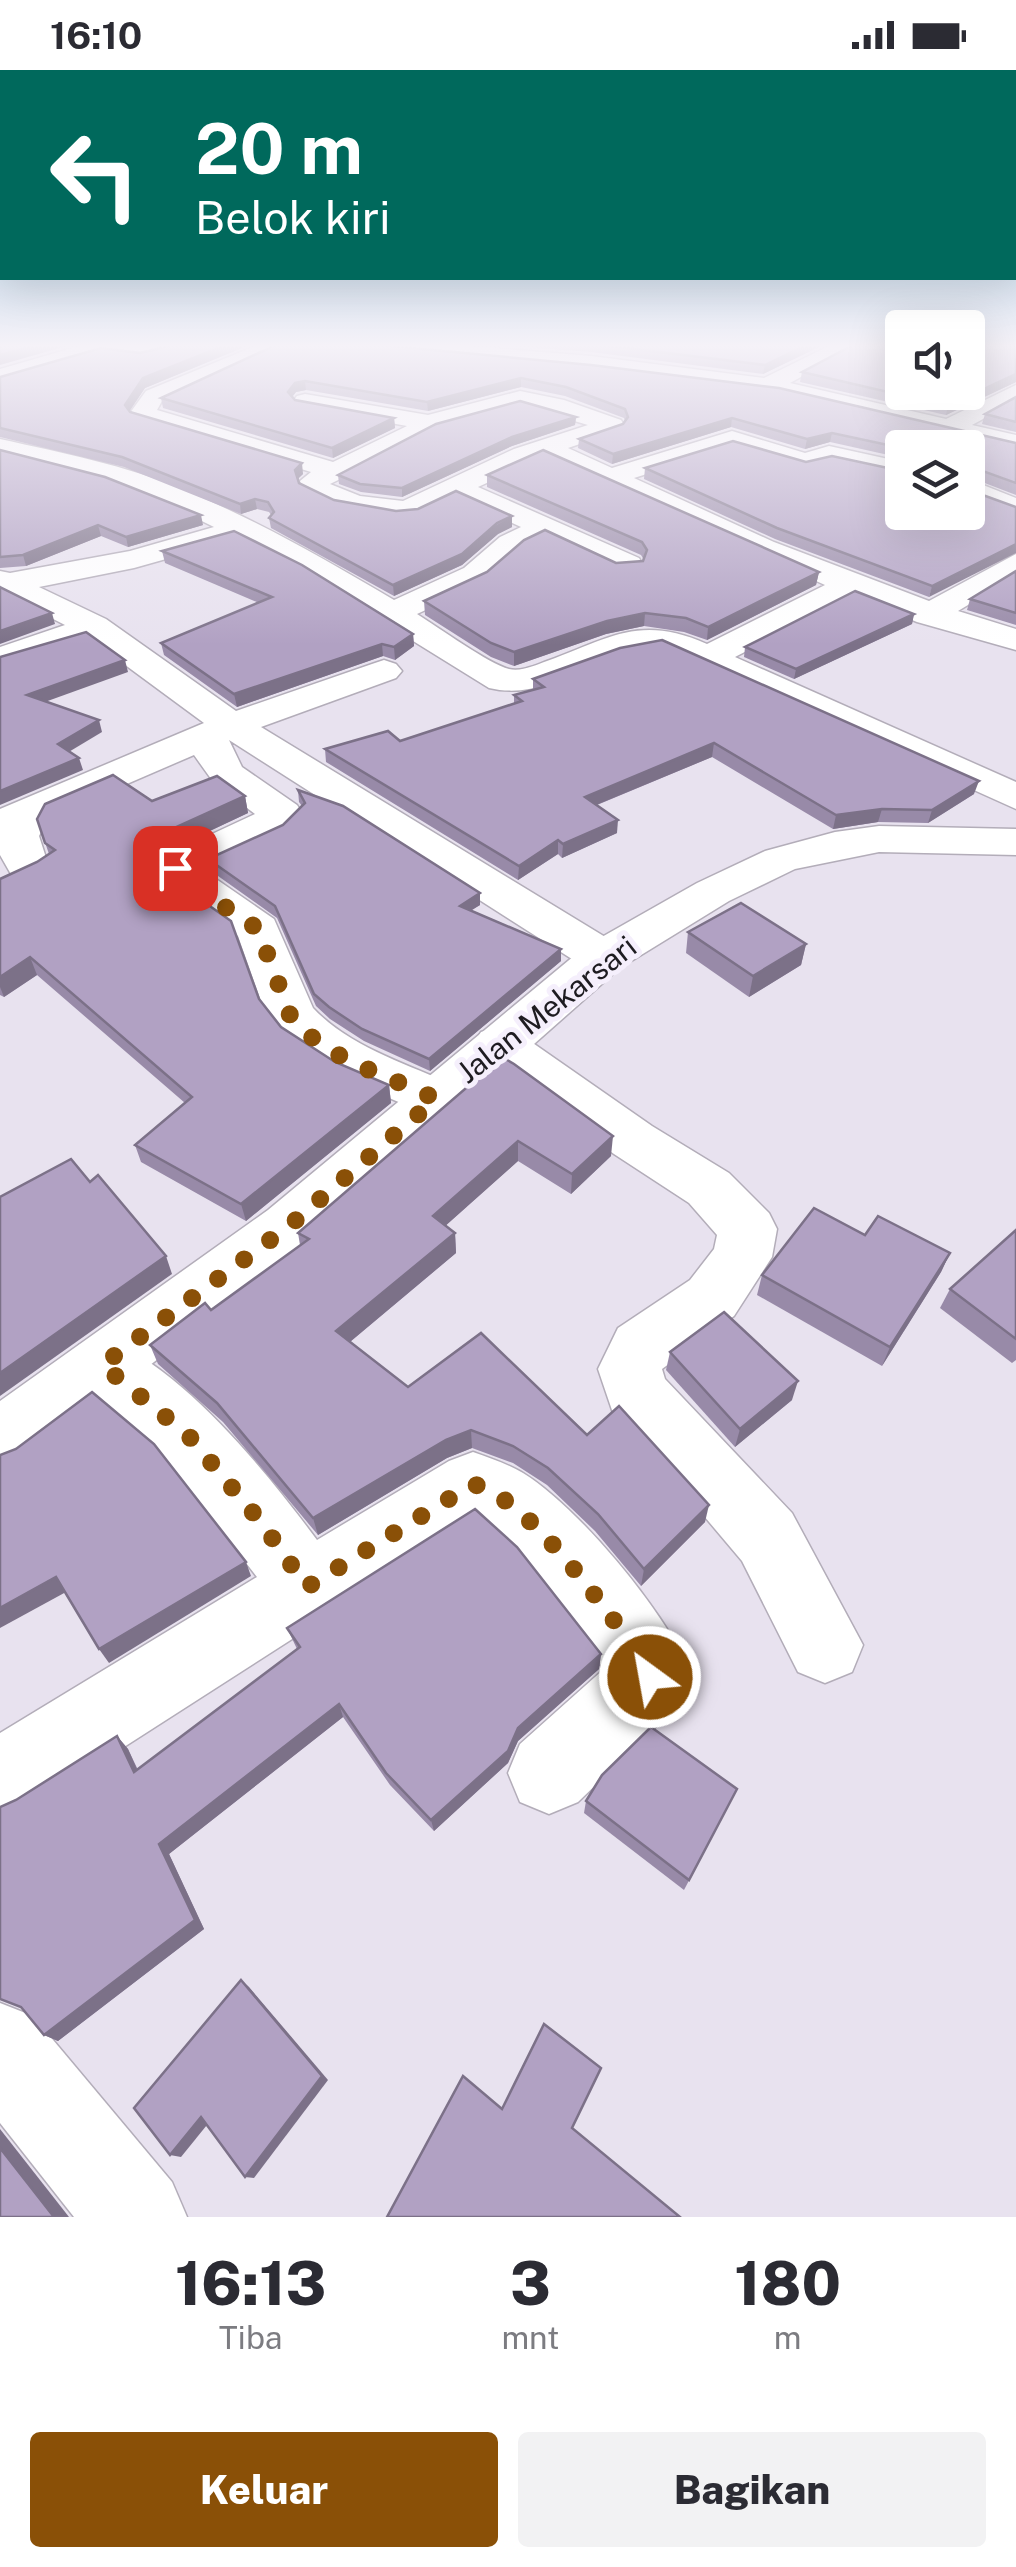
<!DOCTYPE html>
<html lang="id">
<style>
:root{--surface:#fff;--page:#f2f2f3;--text:#2b2b33;--muted:#7c7c81;--accent:#8a5007}
body{margin:0;font-family:"Public Sans",sans-serif;background:var(--page);color:var(--text);height:100vh;display:flex;flex-direction:column;font-size:38px;white-space:nowrap}
*{box-sizing:border-box;margin:0}
p{font-size:32px;color:var(--muted)}
.icon{flex:none;width:55px;height:55px;fill:none;stroke:currentColor;stroke-width:2;stroke-linecap:round;stroke-linejoin:round}
.map{position:relative;height:2147px;overflow:hidden}
.side{display:flex;flex-direction:column;background:var(--surface);flex:1}
.side>*{flex:none}
.guide{position:absolute;left:0px;top:0px;width:1018px;height:210px;box-shadow:0 10px 40px #0002;background:#00695c;color:#fff;overflow:hidden}
.fabs{position:absolute;left:885px;top:240px;display:grid;gap:20px}
.fabs a{display:grid;place-items:center;width:100px;height:100px;border-radius:10px;background:var(--surface);box-shadow:0 10px 40px #0002;font-size:50px}
.pin{position:absolute;display:grid;place-items:center;width:85px;height:85px;color:#fff;margin:-42px;border-radius:20px;box-shadow:0 5px 15px #0006}
.me{position:absolute;width:110px;margin:-55px;rotate:328deg;stroke-linejoin:round;filter:drop-shadow(0 0 8px #0008)}
.turn{display:flex;align-items:center;gap:35px;height:210px;padding:0 30px;font-size:45px}
.turn .icon{width:130px;height:130px;stroke-width:2.5}
.turn b{display:block;font-size:70px;line-height:85px}
.eta{display:flex;justify-content:space-evenly;align-items:center;height:170px;text-align:center}
.eta b{font-size:60px;font-weight:800;line-height:70px}
.button{display:flex;gap:20px;margin-top:auto;padding:20px 30px}
.button a{flex:1;height:115px;border-radius:10px;background:var(--accent);color:#fff;font-size:40px;font-weight:800;line-height:115px;text-align:center}
.button a+a{background:var(--page);color:var(--text)}
.status{display:flex;justify-content:space-between;align-items:center;height:70px;padding:0 50px;background:var(--surface);direction:ltr}
.status svg{height:28px;fill:currentColor}
.map>svg:first-child{display:block}
.lines{fill:none;stroke-linecap:round;stroke-linejoin:round}
.street-casing{stroke:#b3adb9;stroke-width:3}
.secondary-casing{stroke:#b3adb9;stroke-width:3}
.street{fill:#fff;fill-rule:evenodd}
.secondary{fill:#fff;fill-rule:evenodd}
.wall{fill:#988aa8}
.shaded-wall{fill:#7c7188}
.building{fill:#b1a1c3;stroke:#7c7188;stroke-width:2.5}
.route{stroke:#8a5007;stroke-width:18;stroke-dasharray:0 32.4}
.labels{text-anchor:middle;stroke-width:10;stroke-linejoin:round;paint-order:stroke}
.street-label{font-size:30px;fill:#1e1c21;stroke:#f5effc}
</style>
<div class="status"><b>16:10</b><svg viewBox="0 0 49 12"><path d="M0 12V9h3v3zM5 12V6h3v6zM10 12V3h3v9zM15 12V0h3v12zM26 1h20v11H26zM47 4h2v5h-2z"/></svg></div>
<div class="map">
<svg width="1016" height="2147" viewBox="0 0 1016 2147">
<rect width="100%" height="100%" fill="#e8e2ef"/>
<g class="lines">
<defs>
<g id="street">
<polygon points="83,275 177,275 174,280 142,288 103,283 0,313 0,299"/>
<path d="M258,275H287L162,331L157,340L333,392L407,356L297,336L293,331L297,326L305,324L428,345L520,321L564,330L621,350L624,355L621,360L568,378L612,398L732,361L805,383L829,376L902,392V408L830,392L805,399L732,377L634,408L774,472L929,531L1016,484V506L958,541L1016,559V580L917,552L853,526L735,587L1016,712V739L661,579C602,579 551,633 489,618L305,504L237,469L134,498L39,517L106,549L236,641L372,594L384,590L396,594L402,601L396,608L261,657L620,876L627,887L620,898L603,902L586,898L229,670L242,697L297,735L303,744L282,764L203,800L274,849L313,938C351,978 406,993 455,1016L463,1029L455,1042L436,1048L340,1007L287,972L266,945L238,866L160,810L153,801L167,785L255,744L214,713L194,685L48,748L39,766L49,797L42,806L27,810L12,806L0,785V739L204,653L90,569L0,598V577L65,555L0,522V501L10,503L130,481L214,457C145,422 75,402 0,385V369C62,383 126,395 184,420C257,450 326,490 394,530L464,498L500,467L521,457L456,427L417,446L396,448L336,437L304,422L300,411L311,402L133,348L130,343L146,321ZM520,335L588,355L514,379L403,431L360,426L330,414L410,375L435,359ZM543,387L825,515L707,574C640,544 610,568 547,591C536,595 521,602 509,599C489,594 438,557 417,544L486,512L522,479L545,468L617,502H639L643,495L639,488L478,417Z"/>
<polygon points="372,275 457,275 591,286 764,308 831,275 859,275 790,313 946,349 1016,315 1016,331 972,355 1016,365 1016,381 778,324 591,300 383,281"/>
<polygon points="968,409 1016,428 1016,448 968,427"/>
<polygon points="499,957 517,962 652,1056 729,1103 769,1143 777,1159 772,1187 734,1246 662,1299 665,1309 792,1443 863,1575 852,1602 825,1613 798,1602 742,1491 661,1395 614,1346 598,1299 618,1258 690,1210 714,1179 717,1165 689,1133 614,1084 481,986 474,974 481,962"/>
<path d="M102,1267C182,1296 267,1403 317,1470L449,1391L473,1382C490,1388 508,1394 523,1403C577,1436 664,1540 688,1598L670,1643L578,1732L549,1744L520,1732L508,1703L520,1674L604,1599L520,1491L476,1451L29,1738L0,1750V1663L257,1507L164,1387L79,1315L70,1295L79,1275Z"/>
<polygon points="0,1933 33,1946 172,2112 187,2147 74,2147 0,2053"/>
</g>
<polygon id="secondary" points="879,756 1016,759 1016,785 879,782 795,799 729,831 620,898 310,1172 24,1392 0,1401 0,1331 268,1140 586,876 697,813 765,781 835,762"/>
</defs>
<!-- street casing -->
<use href="#street" class="street-casing"/>
<!-- secondary casing -->
<use href="#secondary" class="secondary-casing"/>
<!-- street -->
<use href="#street" class="street"/>
<!-- secondary -->
<use href="#secondary" class="secondary"/>
</g>
<!-- wall -->
<g class="wall">
<polygon points="173,275 249,275 145,318 129,341 303,404 298,409 299,413 334,430 396,441 512,446 512,457 498,464 462,495 394,526 271,458 269,448 271,445 269,442 257,439 241,444 124,397 0,367 0,307 140,283"/>
<polygon points="500,275 823,275 763,304 591,282"/>
<polygon points="1016,275 1016,312 946,345 800,312 802,302"/>
<polygon points="382,276 1016,373 1016,425 969,407 929,527 775,469 644,409 645,398 806,392 902,401 968,378 902,378 902,388 830,372 805,379 731,357 612,394 578,378 579,369 623,354 625,351 624,348 565,326 521,317 428,341 306,320 296,322 292,327 295,330 394,348 395,358 333,388 163,338 161,328"/>
<polygon points="1016,327 1016,362 982,354 985,344"/>
<polygon points="576,347 575,355 512,376 402,427 361,422 339,414 338,405"/>
<polygon points="0,380 203,455 128,477 101,466 26,496 0,498"/>
<polygon points="487,405 819,502 816,515 707,570 684,562 644,556 606,564 514,596 491,587 425,545 424,531 616,493 643,491 644,490 641,485 487,417"/>
<polygon points="162,481 413,564 414,576 395,590 383,586 237,637 164,585 161,573 259,533 165,493"/>
<polygon points="1016,501 1016,555 967,540 970,529"/>
<polygon points="914,544 912,554 794,609 744,587 745,577"/>
<polygon points="533,609 974,724 928,753 878,752 833,759 712,687 597,735 617,763 562,788 558,784 518,810 326,692 325,679 400,671 514,634 514,625 533,620"/>
<polygon points="298,720 480,823 480,835 471,840 561,879 561,891 430,1001 364,971 330,949 316,936 277,848 211,801 208,789 283,755 302,736 299,732"/>
<polygon points="245,726 248,743 165,782 155,797 281,957 335,992 389,1015 391,1033 246,1151 141,1092 135,1075 185,1033 37,905 4,927 0,925 0,809 37,792 49,784 37,749 152,731"/>
<polygon points="688,862 806,874 801,895 749,927 686,883"/>
<polygon points="502,987 611,1086 571,1124 518,1091 445,1156 455,1163 456,1183 350,1272 408,1317 587,1365 705,1452 641,1516 595,1461 547,1415 513,1393 472,1378 447,1388 318,1465 223,1352 158,1294 150,1275 211,1240 300,1175 298,1163"/>
<polygon points="1016,1160 1016,1290 1012,1293 940,1238 950,1219"/>
<polygon points="865,1165 950,1183 941,1202 882,1296 757,1225 762,1205"/>
<polygon points="670,1282 792,1330 735,1377 666,1300"/>
<polygon points="287,1558 601,1584 599,1599 518,1671 508,1693 434,1761 390,1715 343,1647 169,1784 204,1859 58,1971 44,1965 21,1937 16,1730 117,1666 128,1679 138,1700 297,1579"/>
<polygon points="737,1719 684,1820 584,1743 586,1731"/>
</g>
<!-- shaded-wall -->
<g class="shaded-wall">
<polygon points="38,275 70,275 0,295 0,285"/>
<polygon points="226,275 249,275 145,318 127,345 125,335 143,308"/>
<polygon points="806,275 823,275 763,304 765,295"/>
<polygon points="1016,304 1016,312 946,345 948,336"/>
<polygon points="521,308 521,317 428,341 427,332"/>
<polygon points="305,311 306,320 296,322 289,331 288,322 295,313"/>
<polygon points="576,347 575,355 512,376 402,427 402,418 512,367"/>
<polygon points="394,348 395,358 333,388 332,378"/>
<polygon points="732,348 731,357 612,394 613,384"/>
<polygon points="832,363 830,372 805,379 807,369"/>
<polygon points="302,393 303,404 296,410 295,400"/>
<polygon points="255,429 257,439 241,444 240,434"/>
<polygon points="201,445 203,455 128,477 126,467"/>
<polygon points="512,446 512,457 498,464 462,495 394,526 393,515"/>
<polygon points="98,455 101,466 26,496 23,485"/>
<polygon points="1016,474 1016,483 929,527 932,516"/>
<polygon points="819,502 816,515 707,570 708,557"/>
<polygon points="52,543 55,554 0,574 0,561"/>
<polygon points="645,543 644,556 606,564 514,596 514,582 607,551"/>
<polygon points="914,544 912,554 794,609 796,599"/>
<polygon points="413,564 414,576 395,590 394,577"/>
<polygon points="382,574 383,586 237,637 234,624"/>
<polygon points="125,590 128,602 31,637 27,625"/>
<polygon points="99,650 102,662 62,686 58,674"/>
<polygon points="714,673 712,687 584,740 585,727"/>
<polygon points="79,688 83,700 0,735 0,721"/>
<polygon points="979,711 974,724 928,753 932,740"/>
<polygon points="245,726 248,743 165,782 150,803 145,786 161,764"/>
<polygon points="882,739 878,752 833,759 836,745"/>
<polygon points="618,750 617,763 562,788 563,774"/>
<polygon points="558,770 558,784 518,810 519,796"/>
<polygon points="480,823 480,835 461,847 460,836"/>
<polygon points="806,874 801,895 749,927 753,906"/>
<polygon points="561,879 561,891 430,1001 429,989"/>
<polygon points="30,887 37,905 4,927 0,917 0,907"/>
<polygon points="389,1015 391,1033 246,1151 241,1134"/>
<polygon points="613,1066 611,1086 571,1124 572,1104"/>
<polygon points="518,1071 518,1091 434,1166 433,1146"/>
<polygon points="455,1163 456,1183 339,1281 336,1261"/>
<polygon points="950,1183 941,1202 882,1296 890,1277"/>
<polygon points="166,1186 172,1204 0,1326 0,1303"/>
<polygon points="798,1311 792,1330 735,1377 740,1359"/>
<polygon points="471,1360 472,1378 447,1388 318,1465 313,1448 446,1370"/>
<polygon points="709,1435 705,1452 641,1516 644,1499"/>
<polygon points="246,1492 251,1506 109,1593 99,1579"/>
<polygon points="56,1507 66,1522 0,1558 0,1538"/>
<polygon points="601,1584 599,1599 518,1671 508,1693 434,1761 431,1750 518,1658"/>
<polygon points="339,1634 343,1647 169,1784 204,1859 58,1971 44,1965 159,1774"/>
<polygon points="117,1666 128,1679 144,1715 134,1702"/>
<polygon points="241,1910 249,1917 328,2010 254,2108 245,2107"/>
<polygon points="201,2047 211,2050 181,2087 170,2085"/>
<polygon points="0,2059 69,2147 54,2147 0,2078"/>
</g>
<!-- building -->
<g class="building">
<polygon points="0,275 38,275 0,285"/>
<polygon points="173,275 226,275 143,308 125,335 130,342 302,393 295,400 299,413 334,430 396,441 418,439 456,421 512,446 497,453 462,484 393,515 269,448 274,442 268,432 255,429 240,434 122,387 0,358 0,307 101,278 140,283"/>
<polygon points="276,275 380,275 591,295 779,318 1016,373 1016,413 969,396 969,420 1016,437 1016,474 932,516 777,458 645,398 733,371 806,392 832,386 902,401 902,442 968,442 968,378 902,378 832,363 807,369 732,348 613,384 579,369 623,354 628,347 625,339 566,317 521,308 427,332 305,311 295,313 288,322 295,330 394,348 332,378 161,328"/>
<polygon points="602,275 806,275 765,295"/>
<polygon points="853,275 902,275 902,322 968,322 968,275 1016,275 1016,304 948,336 802,302"/>
<polygon points="1016,327 1016,352 985,344"/>
<polygon points="520,331 576,347 512,367 402,418 360,414 338,405 436,354"/>
<polygon points="0,380 105,407 201,445 126,467 98,455 23,485 0,487"/>
<polygon points="543,380 819,502 708,557 686,548 645,543 607,551 514,582 491,573 424,531 487,502 524,470 545,460 616,493 643,491 647,480 642,472 487,405"/>
<polygon points="234,461 302,495 413,564 394,577 382,574 234,624 161,573 272,527 162,481"/>
<polygon points="1016,501 1016,543 970,529"/>
<polygon points="0,517 52,543 0,561"/>
<polygon points="855,521 914,544 796,599 745,577"/>
<polygon points="86,562 125,590 27,625 99,650 58,674 79,688 0,721 0,587"/>
<polygon points="662,570 979,711 932,740 882,739 836,745 714,673 585,727 618,750 563,774 558,770 519,796 325,679 388,661 400,671 522,631 514,625 544,617 533,609 620,578"/>
<polygon points="113,705 152,731 217,706 245,726 161,764 145,786 153,796 231,851 259,929 281,957 335,992 389,1015 241,1134 135,1075 192,1027 30,887 0,907 0,809 37,792 55,780 45,773 37,749 45,734"/>
<polygon points="298,720 343,736 480,823 460,836 561,879 429,989 362,959 329,937 314,924 275,836 208,789 283,755 305,733"/>
<polygon points="741,833 806,874 753,906 688,862"/>
<polygon points="502,987 514,994 613,1066 572,1104 518,1071 433,1146 455,1163 336,1261 408,1317 481,1263 587,1365 619,1336 709,1435 644,1499 598,1444 548,1398 513,1376 471,1360 446,1370 313,1448 217,1333 150,1275 205,1233 211,1240 309,1169 298,1163"/>
<polygon points="71,1089 90,1112 98,1105 166,1186 0,1303 0,1127"/>
<polygon points="814,1138 865,1165 878,1146 950,1183 890,1277 762,1205"/>
<polygon points="1016,1160 1016,1269 950,1219"/>
<polygon points="724,1242 798,1311 740,1359 670,1282"/>
<polygon points="92,1322 154,1374 246,1492 99,1579 56,1507 0,1538 0,1385 16,1379"/>
<polygon points="475,1439 517,1477 601,1584 518,1658 508,1681 431,1750 386,1703 339,1634 159,1774 195,1850 44,1965 21,1937 0,1929 0,1737 16,1730 117,1666 134,1702 300,1577 287,1558"/>
<polygon points="651,1657 737,1719 689,1810 586,1731 602,1705"/>
<polygon points="241,1910 322,2006 245,2107 201,2047 170,2085 134,2038"/>
<polygon points="544,1954 601,1998 572,2058 680,2147 387,2147 463,2006 502,2039"/>
<polygon points="0,2078 54,2147 0,2147"/>
</g>
<!-- sky -->
<linearGradient id="sky" x2="0" y2="1"><stop stop-color="#88bcdf"/><stop offset="0.48" stop-color="#f5f2f8"/><stop offset="1" stop-color="#f5f2f8" stop-opacity="0"/></linearGradient>
<rect width="1016" height="575" fill="url(#sky)"/>
<g class="lines">
<!-- route -->
<path class="route" d="M175,798L191,814L258,859L290,945C323,989 388,1005 436,1029L289,1156L102,1295L188,1365L260,1451L307,1517L473,1414C535,1432 609,1547 650,1598V1607"/>
</g>
<g class="labels">
<!-- street labels -->
<g class="street-label">
<text transform="translate(547 940) rotate(-38)" y="10">Jalan Mekarsari</text>
</g>
</g>
</svg>
<div class="fabs">
<a><svg class="icon" aria-label="sound" viewBox="0 0 24 24"><path d="M4 9h4l5-4v14l-5-4H4zM17 9q2 3 0 6"/></svg></a>
<a><svg class="icon" aria-label="layers" viewBox="0 0 24 24"><path d="M12 4l9 5-9 5-9-5zM3 14l9 5 9-5"/></svg></a>
</div>
<div class="pin" style="left:175px;top:798px;background:#d93025"><svg class="icon" aria-label="arrive" viewBox="0 0 24 24"><path d="M6 21V4h12l-3 4 3 4H6"/></svg></div>
<svg class="me" style="left:650px;top:1607px" viewBox="-20 -20 40 40"><circle r="17" fill="#8a5007" stroke="#fff" stroke-width="3"/><path d="M0-11L8 9 0 5-8 9z" fill="#fff"/></svg>
<div class="guide">
<div class="turn"><svg class="icon" aria-label="left" viewBox="0 0 24 24"><path d="M17 20v-9H6M10 6l-5 5 5 5"/></svg><div><b>20 m</b>Belok kiri</div></div>
</div>
</div>
<section class="side">
<div class="eta">
<div><b>16:13</b><p>Tiba</p></div>
<div><b>3</b><p>mnt</p></div>
<div><b>180</b><p>m</p></div>
</div>
<div class="button"><a>Keluar</a><a>Bagikan</a></div>
</section>
